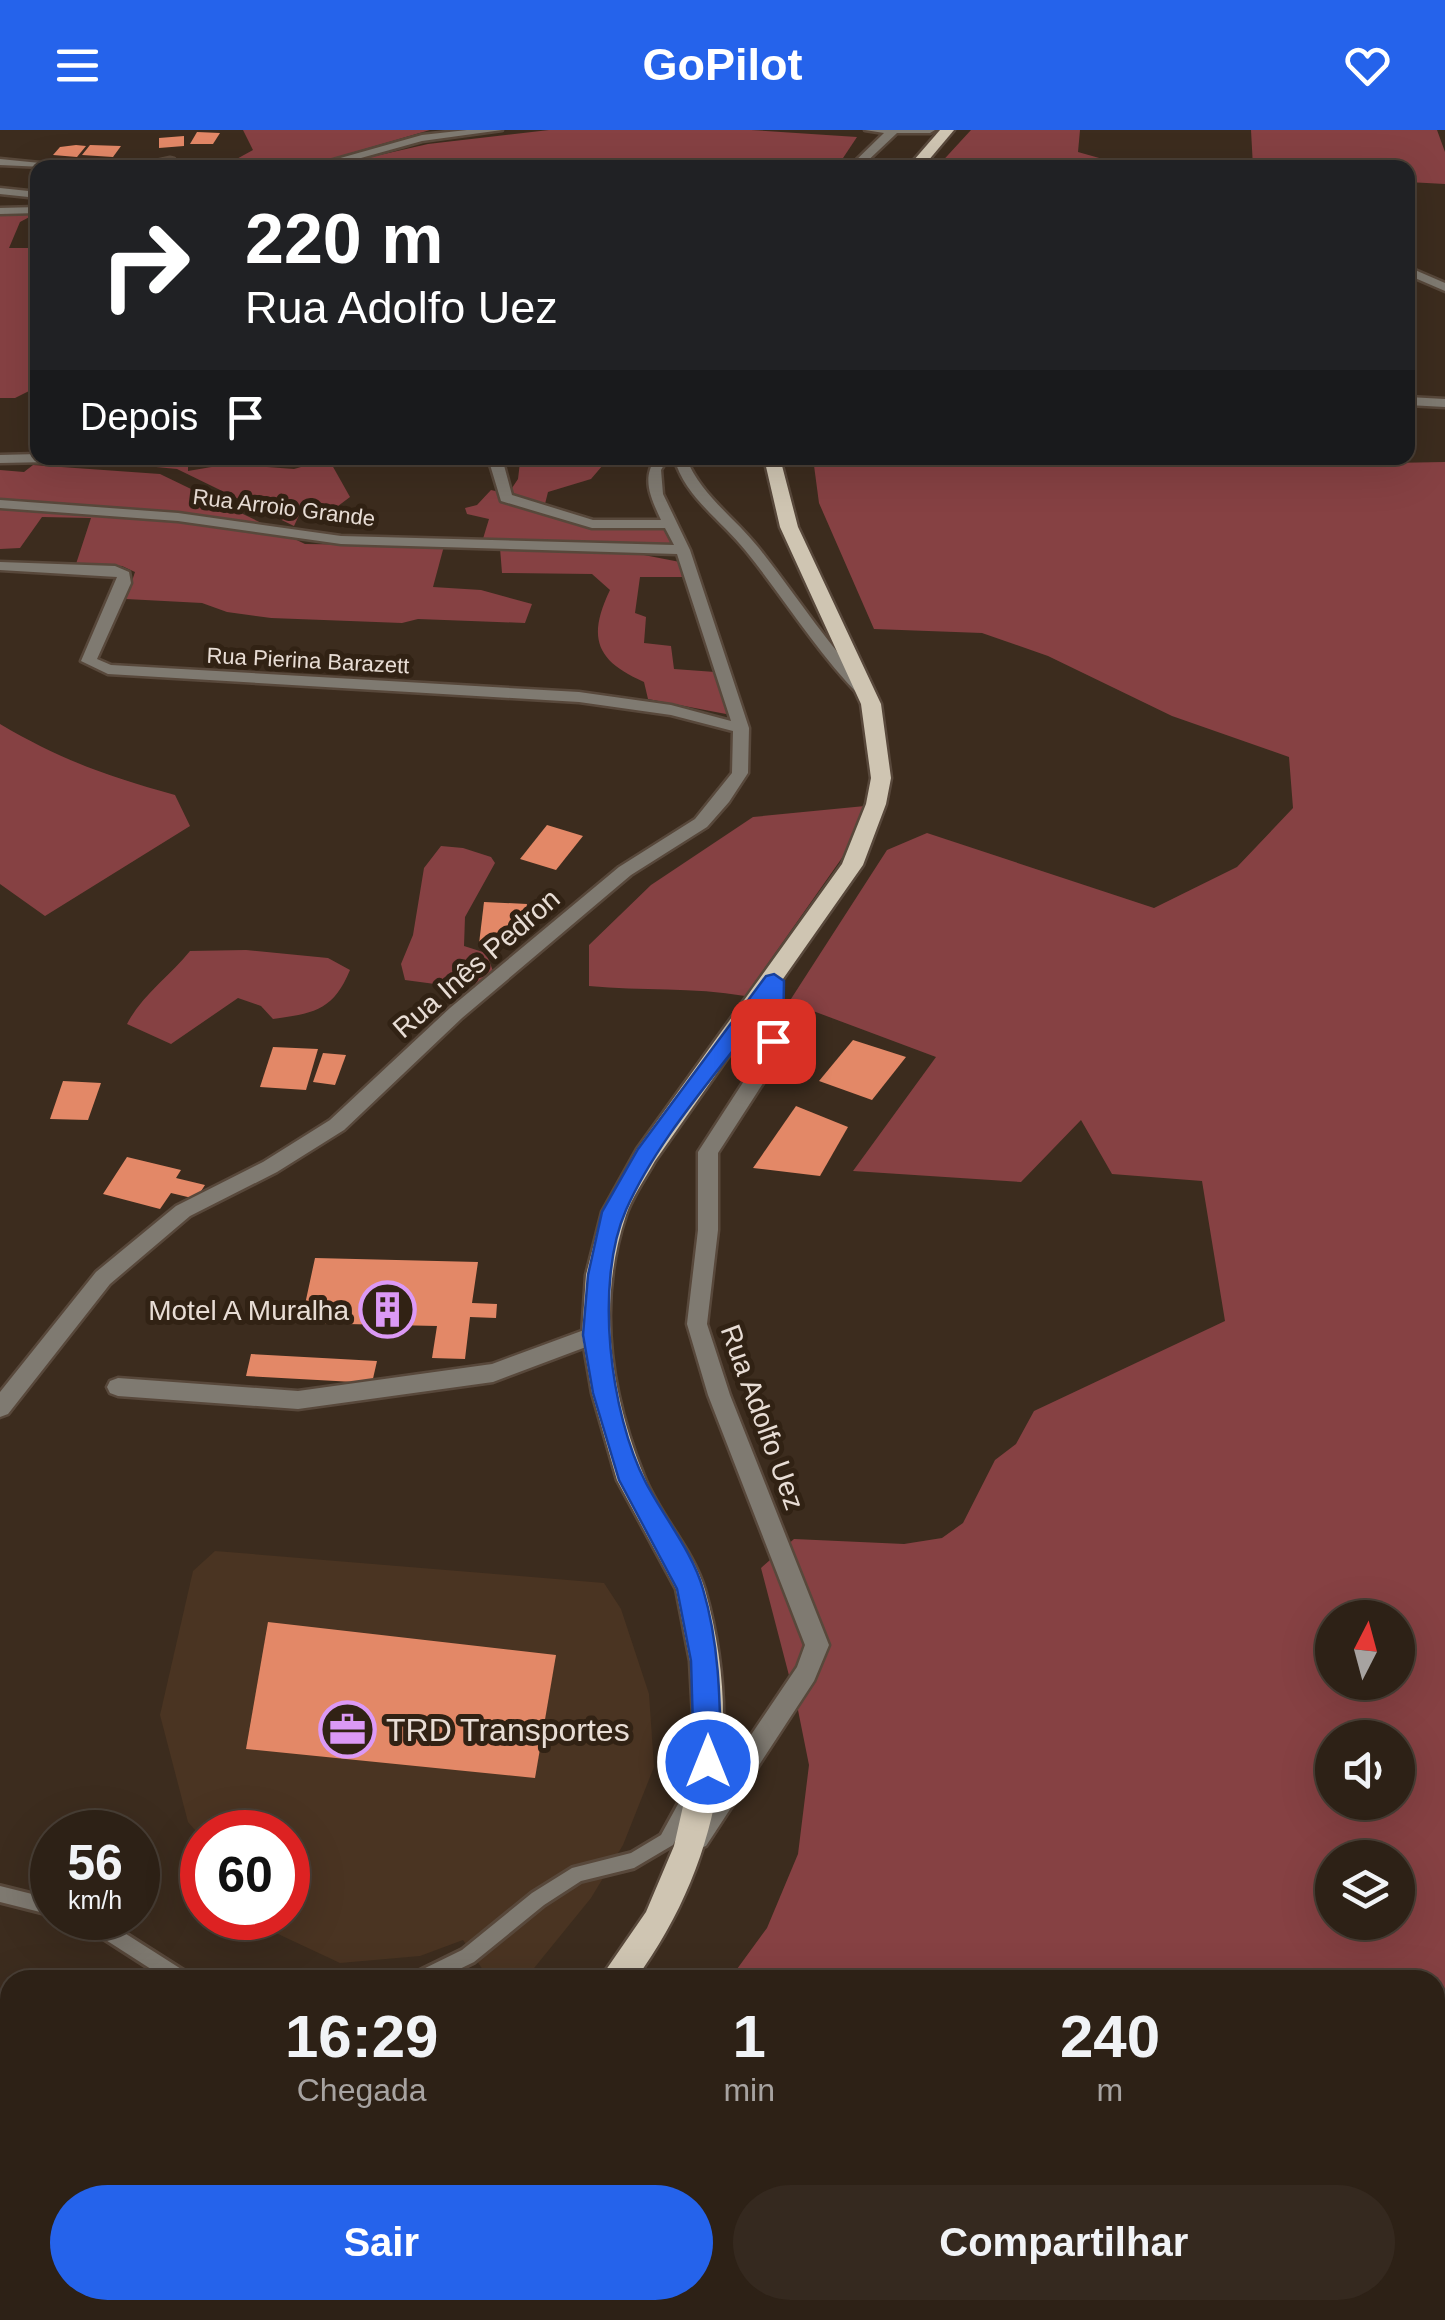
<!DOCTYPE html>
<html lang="pt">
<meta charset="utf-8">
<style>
:root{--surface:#2d2116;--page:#35291f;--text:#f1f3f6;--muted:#a7a3a1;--line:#483e35;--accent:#2563eb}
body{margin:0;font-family:Helvetica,sans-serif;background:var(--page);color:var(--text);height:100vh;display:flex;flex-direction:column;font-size:38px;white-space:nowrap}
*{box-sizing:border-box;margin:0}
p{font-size:32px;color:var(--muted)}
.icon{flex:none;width:55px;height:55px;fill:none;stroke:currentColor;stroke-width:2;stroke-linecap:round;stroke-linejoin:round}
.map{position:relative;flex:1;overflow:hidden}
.sheet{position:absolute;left:0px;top:1840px;width:1445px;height:350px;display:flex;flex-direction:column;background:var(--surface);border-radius:30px 30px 0 0;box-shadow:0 10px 40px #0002,0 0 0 2px var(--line)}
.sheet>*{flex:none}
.hud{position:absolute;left:30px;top:30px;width:1385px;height:305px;border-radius:20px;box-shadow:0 10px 40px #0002,0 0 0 2px var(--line);background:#202124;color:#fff;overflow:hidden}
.needle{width:65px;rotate:6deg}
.fabs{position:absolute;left:1315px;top:1470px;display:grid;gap:20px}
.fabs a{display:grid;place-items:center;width:100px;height:100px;border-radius:50%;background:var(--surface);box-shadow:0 10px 40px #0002,0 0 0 2px var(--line);font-size:50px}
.speed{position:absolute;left:30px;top:1680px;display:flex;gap:20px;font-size:50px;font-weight:700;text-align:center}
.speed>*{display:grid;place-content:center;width:130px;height:130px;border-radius:50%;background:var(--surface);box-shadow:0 10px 40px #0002,0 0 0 2px var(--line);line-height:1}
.speed small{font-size:25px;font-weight:400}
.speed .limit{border:15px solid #d22;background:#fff;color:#111}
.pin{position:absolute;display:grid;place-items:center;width:85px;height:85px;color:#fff;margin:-42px;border-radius:20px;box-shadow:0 5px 15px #0006}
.me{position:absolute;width:110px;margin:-55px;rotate:0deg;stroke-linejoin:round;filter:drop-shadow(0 0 8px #0008)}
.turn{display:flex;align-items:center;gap:35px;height:210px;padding:0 50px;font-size:45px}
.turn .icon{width:130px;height:130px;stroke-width:2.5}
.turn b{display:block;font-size:70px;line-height:85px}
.then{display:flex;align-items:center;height:95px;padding:0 50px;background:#0003;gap:20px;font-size:38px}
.eta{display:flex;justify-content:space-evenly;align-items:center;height:170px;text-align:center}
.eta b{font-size:60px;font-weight:700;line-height:70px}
.primary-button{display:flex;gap:20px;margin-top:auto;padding:20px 50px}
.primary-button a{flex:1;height:115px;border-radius:60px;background:var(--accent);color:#fff;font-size:40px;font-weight:700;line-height:115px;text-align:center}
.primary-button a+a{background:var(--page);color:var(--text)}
header{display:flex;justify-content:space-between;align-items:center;height:130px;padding:0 50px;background:var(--accent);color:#fff;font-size:45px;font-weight:700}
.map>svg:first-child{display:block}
.built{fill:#4a3422}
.green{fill:#864143;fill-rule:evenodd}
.building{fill:#e38867}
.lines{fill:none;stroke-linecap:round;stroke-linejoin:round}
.service-casing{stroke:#58483b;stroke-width:6}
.minor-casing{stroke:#58483b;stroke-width:5}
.primary-casing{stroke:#58483b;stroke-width:5}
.service{fill:#7f7a71;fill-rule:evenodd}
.minor{fill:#7f7a71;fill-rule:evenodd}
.primary{fill:#cfc5b2;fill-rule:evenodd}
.route{fill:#2563eb;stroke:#184099;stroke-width:2.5}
.labels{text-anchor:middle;stroke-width:10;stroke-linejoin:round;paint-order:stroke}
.far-street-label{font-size:22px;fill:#e8ddd5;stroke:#312214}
.street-label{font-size:28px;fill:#e8ddd5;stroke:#312214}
.poi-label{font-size:28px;fill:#e8ddd5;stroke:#312214;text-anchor:end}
.near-poi-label{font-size:32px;fill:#e8ddd5;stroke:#312214;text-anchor:start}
</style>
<header><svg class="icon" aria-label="menu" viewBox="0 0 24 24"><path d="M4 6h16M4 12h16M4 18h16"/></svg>GoPilot<svg class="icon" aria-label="heart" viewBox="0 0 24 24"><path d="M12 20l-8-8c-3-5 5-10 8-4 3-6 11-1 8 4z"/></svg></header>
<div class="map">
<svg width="1445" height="2190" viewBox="0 0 1445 2190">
<rect width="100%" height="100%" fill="#3c2c1e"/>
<!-- built -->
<polygon class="built" points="215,1421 604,1453 621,1479 649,1564 654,1637 623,1715 591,1768 526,1848 489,1849 463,1810 420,1826 340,1833 244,1788 288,1788 288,1702 202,1702 202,1708 188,1692 160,1585 193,1441"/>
<!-- green -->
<g class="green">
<polygon points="243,0 430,0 303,37 190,37 194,32 233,31 253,20"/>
<polygon points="549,0 751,0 857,7 837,37 327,37 428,14"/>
<polygon points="971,0 1080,0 1078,22 1131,37 937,37"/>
<polygon points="1251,0 1437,0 1445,22 1445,54 1408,52 1408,38 1253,37"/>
<polygon points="37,83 20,92 9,118 37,118 37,257 15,268 0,268 0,84"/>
<polygon points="62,328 188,328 188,341 229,334 294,339 315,333 332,335 350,367 338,376 305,372 294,396 177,339"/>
<path d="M568,328H609L591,349L548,362L543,382L609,399L646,393L668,398L677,415L482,412L489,389L467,384L465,378L477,375L491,360L508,364L518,349L520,332C536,335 554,339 568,328Z"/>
<path d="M813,328H1330L1333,334L1445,332V2190H124L145,2180H1435V1850H729L767,1798L798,1724L809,1635L798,1580L761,1438L794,1409L904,1414L942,1408L963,1393L995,1330L1016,1314L1034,1281L1225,1191L1202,1051L1112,1044L1081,990L1021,1052L853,1041L936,927L789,872L887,720L927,703L1154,778L1237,737L1293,678L1289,627L1172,586L1048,526L982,503L874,499L819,373ZM1332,1488H1398V1552H1332ZM1332,1608H1398V1672H1332ZM1332,1728H1398V1792H1332Z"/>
<polygon points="33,335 160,344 305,414 444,416 433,457 481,460 532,474 525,493 418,489 402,493 271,488 227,482 202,473 126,469 135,442 122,436 76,434 91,388 42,387 20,418 0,419 0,340 24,342"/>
<path d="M500,418L618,420L680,432L682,447H640L635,483L646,487L644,513L671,516L674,539L715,542L727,574L726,584L648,569L644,552C596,531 587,508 610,460L592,444L502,443Z"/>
<path d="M0,594C61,630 107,646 175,665L190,696L45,786L0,754Z"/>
<path d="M865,676L844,725L745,866C693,857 642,861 589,856V815L651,755L753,687Z"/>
<polygon points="441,716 463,718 491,727 495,733 465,787 464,816 486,823 495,846 465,858 405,850 401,834 413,805 424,738"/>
<path d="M246,820L328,828L350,840C333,881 314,883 273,889L261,876L238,868L171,914L127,894C141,866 170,846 190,821Z"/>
</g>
<!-- building -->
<g class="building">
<polygon points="197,2 220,3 213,14 190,14"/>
<polygon points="184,6 184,16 159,18 159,8"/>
<polygon points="76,15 86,16 77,27 53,25 60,17"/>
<polygon points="90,15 121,16 113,27 82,25"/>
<polygon points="547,695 583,706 556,740 520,729"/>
<polygon points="484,772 527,774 519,815 479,814"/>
<polygon points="853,910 906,927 872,970 819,951"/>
<polygon points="273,917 318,919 306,960 260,957"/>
<polygon points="323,923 346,925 335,955 313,952"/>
<polygon points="63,951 101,953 88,990 50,989"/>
<polygon points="796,976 848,997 820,1046 753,1038"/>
<polygon points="127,1027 181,1040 176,1048 205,1055 196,1069 171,1063 160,1079 103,1064"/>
<polygon points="315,1128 478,1132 472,1173 497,1174 496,1188 470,1187 465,1229 432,1228 437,1196 301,1193"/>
<polygon points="251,1224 377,1231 372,1253 246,1246"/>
<polygon points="268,1492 556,1525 535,1648 246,1619"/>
</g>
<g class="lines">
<defs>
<g id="service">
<polygon points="688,1662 693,1665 696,1670 673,1715 634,1738 581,1751 544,1775 474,1832 437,1850 411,1850 413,1844 462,1820 532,1763 572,1738 631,1723 661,1705 683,1665"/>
<polygon points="0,1756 52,1769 52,1785 0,1772"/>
<polygon points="79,1788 101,1788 189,1844 191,1850 168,1850 81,1794"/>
</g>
<g id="minor">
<polygon points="467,0 502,0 422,11 325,38 305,38 422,5"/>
<polygon points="865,0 935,0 930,3 897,3 860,38 848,38 884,3"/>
<polygon points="170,28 174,29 174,33 124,38"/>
<polygon points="0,29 60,35 65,38 0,35"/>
<polygon points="0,58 38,62 38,68 0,64"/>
<polygon points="38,77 38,83 0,84 0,78"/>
<polygon points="1408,137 1445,153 1445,161 1408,145"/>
<polygon points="1408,267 1445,269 1445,277 1408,275"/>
<polygon points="38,271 38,279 31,278 31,272"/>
<polygon points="38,324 38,328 57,328 50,332 0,333 0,325"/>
<path d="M488,328H502L512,365L593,390H661C651,368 641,349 656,328H668L661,340L663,364L690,420L749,598L748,643L729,672L707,697L631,745L462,888L344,1000L277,1042L190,1086L110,1154L8,1284L0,1287V1262L96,1142L176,1076L263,1032L330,990L450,878L619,737L695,689L732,643L733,601L671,585L579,572L108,544L81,531L117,447L0,440V432L115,436L129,442L131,453L97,529L111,535L579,562L671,575L731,591L677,424L341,414L178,391L0,378V370L178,383L341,406L674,415L665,398H592L501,371Z"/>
<path d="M674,328H686C701,365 733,386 758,417C796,465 829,517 872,562V568H862C817,523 785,469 745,420C720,389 685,367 674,328Z"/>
<polygon points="773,845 782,851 782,911 769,944 718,1023 718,1100 707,1194 730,1265 829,1515 814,1551 706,1716 697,1719 688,1716 684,1707 688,1698 797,1537 805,1515 708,1265 687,1194 698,1100 698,1022 753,937 764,911 764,851"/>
<polygon points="595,1196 602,1199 605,1205 602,1211 493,1252 298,1279 118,1266 110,1263 107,1257 110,1251 118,1248 298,1261 492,1234"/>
</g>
<g id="primary">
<polygon points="940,0 954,0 922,38 907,38"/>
<path d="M764,328H780L798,397L881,574L891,648L886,674L863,735L655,1031C645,1049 632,1067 626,1085C597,1172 610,1262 644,1346C659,1385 693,1419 705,1460C744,1599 720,1734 635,1850H599L646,1782L674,1716L693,1632V1586L690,1531L676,1459L617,1350L592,1263L582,1205L586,1145L602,1082L637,1019L842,734L866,674L871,648L861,574L780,397Z"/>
<polygon points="10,2142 12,2180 0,2185 0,2146"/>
</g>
</defs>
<!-- service casing -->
<use href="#service" class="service-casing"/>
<!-- minor casing -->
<use href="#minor" class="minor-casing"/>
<!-- primary casing -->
<use href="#primary" class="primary-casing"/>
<!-- service -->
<use href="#service" class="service"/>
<!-- minor -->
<use href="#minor" class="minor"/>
<!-- primary -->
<use href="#primary" class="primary"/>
</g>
<!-- route -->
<path class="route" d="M774,844L784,851L783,911L780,917H766L763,881C717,944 658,1008 626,1080C594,1153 610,1284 646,1353C664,1387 693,1423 703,1459C720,1516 720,1574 721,1632L717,1641L708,1645L698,1641L694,1632L691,1531L677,1459L619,1350L593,1263L583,1205L588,1145L602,1082L638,1019L766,846Z"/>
<!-- icons -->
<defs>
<symbol id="building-ring" viewBox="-11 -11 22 22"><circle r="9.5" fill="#312214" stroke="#db99f5" stroke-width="1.5"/><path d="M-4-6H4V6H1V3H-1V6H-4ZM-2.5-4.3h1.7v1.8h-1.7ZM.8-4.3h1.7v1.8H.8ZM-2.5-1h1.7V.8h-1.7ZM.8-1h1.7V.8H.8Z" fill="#db99f5"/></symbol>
<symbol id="office-ring" viewBox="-11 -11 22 22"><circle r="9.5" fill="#312214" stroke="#db99f5" stroke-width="1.5"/><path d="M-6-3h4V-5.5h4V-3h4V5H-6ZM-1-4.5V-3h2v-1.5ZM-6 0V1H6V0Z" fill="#db99f5"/></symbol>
</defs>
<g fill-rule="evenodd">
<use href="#building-ring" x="356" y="1148" width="63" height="63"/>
<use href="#office-ring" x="316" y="1568" width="63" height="63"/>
</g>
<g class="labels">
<!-- far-street labels -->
<g class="far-street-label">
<text transform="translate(284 377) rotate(7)" y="8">Rua Arroio Grande</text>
<text transform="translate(308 530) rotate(3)" y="8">Rua Pierina Barazett</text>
</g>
<!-- street labels -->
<g class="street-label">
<text transform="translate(476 833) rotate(-41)" y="10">Rua Inês Pedron</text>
<text transform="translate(763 1287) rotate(70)" y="10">Rua Adolfo Uez</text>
</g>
<!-- poi labels -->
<g class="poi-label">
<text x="349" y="1190">Motel A Muralha</text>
</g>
<!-- near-poi labels -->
<g class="near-poi-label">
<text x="386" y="1611">TRD Transportes</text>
</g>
</g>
</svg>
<div class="fabs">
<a><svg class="needle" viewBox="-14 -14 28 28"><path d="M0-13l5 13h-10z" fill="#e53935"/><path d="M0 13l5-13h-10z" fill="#a7a3a1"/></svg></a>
<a><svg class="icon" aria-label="sound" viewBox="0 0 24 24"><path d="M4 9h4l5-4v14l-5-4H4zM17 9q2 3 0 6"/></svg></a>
<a><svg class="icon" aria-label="layers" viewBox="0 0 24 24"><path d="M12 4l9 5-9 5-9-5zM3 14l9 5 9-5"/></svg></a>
</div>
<div class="speed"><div>56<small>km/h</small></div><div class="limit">60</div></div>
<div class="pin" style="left:773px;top:911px;background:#d93025"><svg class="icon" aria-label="arrive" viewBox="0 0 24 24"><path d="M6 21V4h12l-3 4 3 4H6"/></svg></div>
<svg class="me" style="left:708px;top:1632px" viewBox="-20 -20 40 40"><circle r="17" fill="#2563eb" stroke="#fff" stroke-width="3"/><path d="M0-11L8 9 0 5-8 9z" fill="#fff"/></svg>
<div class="hud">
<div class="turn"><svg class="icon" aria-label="right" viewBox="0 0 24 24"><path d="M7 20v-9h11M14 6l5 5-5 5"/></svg><div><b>220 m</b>Rua Adolfo Uez</div></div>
<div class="then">Depois<svg class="icon" aria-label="arrive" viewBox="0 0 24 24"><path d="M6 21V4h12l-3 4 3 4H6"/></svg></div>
</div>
<section class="sheet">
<div class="eta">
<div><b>16:29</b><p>Chegada</p></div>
<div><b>1</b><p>min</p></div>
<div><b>240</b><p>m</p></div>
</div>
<div class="primary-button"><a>Sair</a><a>Compartilhar</a></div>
</section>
</div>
